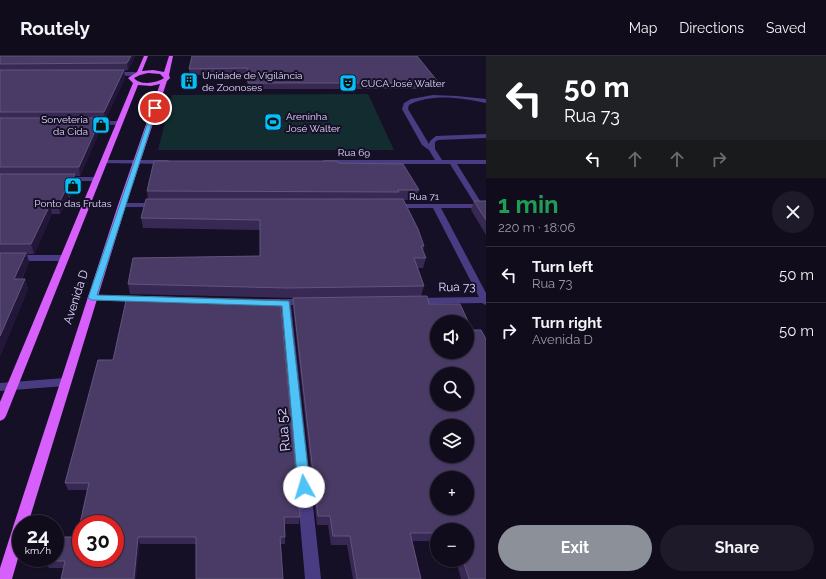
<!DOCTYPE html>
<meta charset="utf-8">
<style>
:root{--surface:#100c1c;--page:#1e1a29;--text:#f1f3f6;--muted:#9c9ba3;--line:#302c3b;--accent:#8c9099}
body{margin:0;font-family:Raleway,sans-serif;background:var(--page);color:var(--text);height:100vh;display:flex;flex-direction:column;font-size:15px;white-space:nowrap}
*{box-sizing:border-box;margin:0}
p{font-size:13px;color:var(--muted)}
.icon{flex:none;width:22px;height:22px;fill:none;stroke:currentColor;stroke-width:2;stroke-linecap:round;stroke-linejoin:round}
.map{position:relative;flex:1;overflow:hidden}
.drawer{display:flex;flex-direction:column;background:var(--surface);width:340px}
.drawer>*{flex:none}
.top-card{background:#202124;color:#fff;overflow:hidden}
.buttons{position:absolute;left:430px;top:259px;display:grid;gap:8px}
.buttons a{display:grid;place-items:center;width:44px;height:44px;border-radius:50%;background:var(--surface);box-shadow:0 1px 3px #0004,0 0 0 1px var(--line);font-size:20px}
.speed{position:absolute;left:12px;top:459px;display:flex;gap:8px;font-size:20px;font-weight:700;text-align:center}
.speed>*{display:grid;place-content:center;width:52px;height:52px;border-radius:50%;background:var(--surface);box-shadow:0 1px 3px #0004,0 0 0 1px var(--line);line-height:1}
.speed small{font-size:10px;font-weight:400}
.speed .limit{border:6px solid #d22;background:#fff;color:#111}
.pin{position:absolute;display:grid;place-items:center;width:34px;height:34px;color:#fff;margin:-17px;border:2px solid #fff;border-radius:50%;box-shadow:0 1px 4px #0007}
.me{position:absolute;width:44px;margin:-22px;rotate:354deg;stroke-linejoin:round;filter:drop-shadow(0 0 3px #0008)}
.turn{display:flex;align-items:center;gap:14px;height:84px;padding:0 12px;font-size:18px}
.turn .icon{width:52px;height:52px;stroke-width:2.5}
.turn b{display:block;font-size:28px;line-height:34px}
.lanes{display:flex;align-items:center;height:38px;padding:0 12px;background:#0003;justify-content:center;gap:20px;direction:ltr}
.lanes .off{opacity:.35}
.round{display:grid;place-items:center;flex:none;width:42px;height:42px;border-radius:21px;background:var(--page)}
.head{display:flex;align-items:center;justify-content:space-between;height:68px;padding:0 12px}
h1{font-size:24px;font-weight:700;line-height:30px;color:#1e9e55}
.button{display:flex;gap:8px;margin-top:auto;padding:8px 12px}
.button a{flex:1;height:46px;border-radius:24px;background:var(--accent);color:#fff;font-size:16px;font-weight:700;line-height:46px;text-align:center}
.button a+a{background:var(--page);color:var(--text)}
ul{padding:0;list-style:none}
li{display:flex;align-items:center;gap:12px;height:56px;padding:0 12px;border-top:1px solid var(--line)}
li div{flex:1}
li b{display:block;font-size:15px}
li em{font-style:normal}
header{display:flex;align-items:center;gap:24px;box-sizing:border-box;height:56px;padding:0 20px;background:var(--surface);border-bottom:1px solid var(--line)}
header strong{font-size:19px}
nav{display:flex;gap:22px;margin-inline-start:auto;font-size:14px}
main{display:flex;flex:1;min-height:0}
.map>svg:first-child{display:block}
.green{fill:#132c2f}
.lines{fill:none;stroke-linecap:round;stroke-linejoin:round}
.minor{fill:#493c83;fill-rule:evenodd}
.major{fill:#d75ffb;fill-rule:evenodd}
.wall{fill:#372953}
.shaded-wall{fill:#221739}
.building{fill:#493b65;stroke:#61547d;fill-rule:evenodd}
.route{fill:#4fc3f7;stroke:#337fa1}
.labels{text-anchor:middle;stroke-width:4;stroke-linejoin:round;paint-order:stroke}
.far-poi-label{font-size:10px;fill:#e0d5fe;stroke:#161026;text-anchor:start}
.far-street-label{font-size:10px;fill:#e0d5fe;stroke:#161026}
.street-label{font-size:12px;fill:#e0d5fe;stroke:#161026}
.near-street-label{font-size:14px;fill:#e0d5fe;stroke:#161026}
</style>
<header>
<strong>Routely</strong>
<nav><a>Map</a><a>Directions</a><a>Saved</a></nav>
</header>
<main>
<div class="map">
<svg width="486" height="523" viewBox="0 0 486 523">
<rect width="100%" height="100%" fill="#161026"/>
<!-- green -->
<polygon class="green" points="368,38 394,94 158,94 172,39"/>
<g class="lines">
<!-- minor -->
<g class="minor">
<polygon points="111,16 135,16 138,18 135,20 109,19 108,18"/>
<path d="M433,39L457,40L486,43V47C462,42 431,37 409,49L408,53L429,88L430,85L436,80L486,78V82L438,84L435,86V93L442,104H486V108H457L482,148H486V152H441L486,237V249L482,247L416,248L411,245L416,242L479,241L433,152H392L388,150L392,148H475L450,108H324L321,106L324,104H435L429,94L422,89L402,53L404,47L411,43Z"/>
<polygon points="89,65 119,65 122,67 119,69 87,68 86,67"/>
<polygon points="103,104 168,104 171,106 168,108 101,107 100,106"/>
<polygon points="61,121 96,121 100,123 96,125 61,125"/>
<polygon points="119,147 158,147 162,149 158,151 119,151"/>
<polygon points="0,199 64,199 68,202 64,205 0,205"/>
<polygon points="92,239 138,240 143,243 138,246 89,244 87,242 89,240"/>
<polygon points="268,243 306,243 311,246 306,249 291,249 321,523 305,523 281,249 265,248 263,246"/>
<polygon points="65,322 69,323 71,326 69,329 65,330 0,335 0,327"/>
</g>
<!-- major -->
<path class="major" d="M144,0H148L142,15L153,14L164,16L169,0H173L169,19L170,22L167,25L126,149L28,468H21V492L12,523H0V512L14,468L118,149L160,28L151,30L138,29L6,360L4,363L0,365V346L133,27L128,22L137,16ZM148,17L160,18L164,22C157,27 140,30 134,22L140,19Z"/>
</g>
<!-- wall -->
<g class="wall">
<polygon points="0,0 135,0 128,14 124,15 125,22 105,64 101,64 102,70 80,120 76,120 77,126 70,142 69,142 60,158 52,158 34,198 27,198 29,206 22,223 25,223 28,233 0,300"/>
<polygon points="192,0 439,27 438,33 248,33 247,18 190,19 189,13"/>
<polygon points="338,107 419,134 416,144 403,144 424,190 423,195 426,202 423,212 418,212 424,230 421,240 486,523 461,523 456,504 467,504 467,474 437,474 437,485 412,485 421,523 353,523 347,489 331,489 328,469 317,469 293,251 293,242 130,238 128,228 260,200 260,174 143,172 141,162 148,143 147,135"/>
<polygon points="474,145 486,145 486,179 471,154"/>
<polygon points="98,304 300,461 299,468 285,468 285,488 140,488 63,512 49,512 45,505 77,481 87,434 68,434 65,427"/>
</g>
<!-- shaded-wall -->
<g class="shaded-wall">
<polygon points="131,0 135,0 128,14 127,7"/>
<polygon points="124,14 125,22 105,64 104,56"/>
<polygon points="101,62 102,70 80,120 79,111"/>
<polygon points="75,118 77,126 70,142 68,133"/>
<polygon points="66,133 69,142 60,158 58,149"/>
<polygon points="50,149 52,158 34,198 31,188"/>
<polygon points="26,197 29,206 17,232 14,223"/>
<polygon points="25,223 28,233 0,300 0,280"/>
<polygon points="138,481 140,488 136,523 134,523"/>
</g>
<!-- building -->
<g class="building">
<polygon points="0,0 131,0 127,7 0,8"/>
<polygon points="192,0 417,0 439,27 248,27 247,12 189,13"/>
<polygon points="0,14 124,14 104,56 0,56"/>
<polygon points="0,62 101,62 79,111 0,111"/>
<polygon points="154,105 337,105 338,107 403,108 419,134 398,134 399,136 147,135"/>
<polygon points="0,118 75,118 68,133 66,133 58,149 50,149 31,188 0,188"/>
<polygon points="146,143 403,143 418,173 424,190 421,190 426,202 414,202 424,230 287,232 128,228 133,202 260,200 260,164 141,162"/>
<polygon points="474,145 486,145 486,164"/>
<polygon points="0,197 26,197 14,223 25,223 0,280"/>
<path d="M127,240L280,244L300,461H284L285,481H280L283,523H196V481H138L134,523H61L65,505H45L46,502H55V481H77L89,427H65L98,304H113ZM81,468H115V502H81Z"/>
<path d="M427,240L429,248H460L472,274H481L486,283V523H469L463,504H467V474H437V477H410L421,523H357L350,480H333L330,460H318L293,242ZM437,266H467V296H437ZM437,318H467V348H437ZM437,370H467V400H437ZM437,422H467V452H437Z"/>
</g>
<!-- route -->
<polygon class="route" points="153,51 157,52 97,239 289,245 310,431 308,435 304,436 300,435 298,431 282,250 92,244 88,242"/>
<!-- icons -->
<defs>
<symbol id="building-square" viewBox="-11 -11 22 22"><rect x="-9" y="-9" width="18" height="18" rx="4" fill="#06bff9" stroke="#161026"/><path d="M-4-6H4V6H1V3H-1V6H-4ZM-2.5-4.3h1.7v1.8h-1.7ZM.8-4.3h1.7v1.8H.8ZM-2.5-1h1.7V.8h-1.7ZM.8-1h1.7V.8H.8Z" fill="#111"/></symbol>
<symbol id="theatre-square" viewBox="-11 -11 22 22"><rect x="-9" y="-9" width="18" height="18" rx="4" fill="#06bff9" stroke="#161026"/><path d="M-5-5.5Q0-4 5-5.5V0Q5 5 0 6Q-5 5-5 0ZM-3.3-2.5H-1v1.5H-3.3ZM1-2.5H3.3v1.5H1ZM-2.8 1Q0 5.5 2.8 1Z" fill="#111"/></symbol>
<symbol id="stadium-square" viewBox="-11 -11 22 22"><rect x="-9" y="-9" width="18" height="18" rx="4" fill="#06bff9" stroke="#161026"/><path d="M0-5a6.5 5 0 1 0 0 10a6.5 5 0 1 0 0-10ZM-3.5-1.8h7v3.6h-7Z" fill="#111"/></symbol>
<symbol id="shop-square" viewBox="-11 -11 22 22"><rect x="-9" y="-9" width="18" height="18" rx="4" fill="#06bff9" stroke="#161026"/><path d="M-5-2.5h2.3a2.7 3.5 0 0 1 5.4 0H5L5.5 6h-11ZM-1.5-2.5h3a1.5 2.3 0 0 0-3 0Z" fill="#111"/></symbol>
</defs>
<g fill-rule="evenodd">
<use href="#building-square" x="179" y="15" width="20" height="20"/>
<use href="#theatre-square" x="338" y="17" width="20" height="20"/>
<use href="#stadium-square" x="263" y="56" width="20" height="20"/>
<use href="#shop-square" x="91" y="59" width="20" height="20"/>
<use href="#shop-square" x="63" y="120" width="20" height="20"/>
</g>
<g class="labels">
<!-- far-poi labels -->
<g class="far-poi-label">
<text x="202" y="23">Unidade de Vigilância<tspan x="202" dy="12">de Zoonoses</tspan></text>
<text x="361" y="31">CUCA José Walter</text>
<text x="286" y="64">Areninha<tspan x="286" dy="12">José Walter</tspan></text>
<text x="88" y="67" text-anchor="end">Sorveteria<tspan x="88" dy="12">da Cida</tspan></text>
<text x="73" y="151" text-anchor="middle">Ponto das Frutas</text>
</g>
<!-- far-street labels -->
<g class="far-street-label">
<text x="354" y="100">Rua 69</text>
<text x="424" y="144">Rua 71</text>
</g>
<!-- street labels -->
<g class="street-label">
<text transform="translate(457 231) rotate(-1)" y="4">Rua 73</text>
<text transform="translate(76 241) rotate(-72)" y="4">Avenida D</text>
</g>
<!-- near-street labels -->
<g class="near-street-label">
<text transform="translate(283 374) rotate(-96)" y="5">Rua 52</text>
</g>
</g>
</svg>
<div class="buttons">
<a><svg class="icon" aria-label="sound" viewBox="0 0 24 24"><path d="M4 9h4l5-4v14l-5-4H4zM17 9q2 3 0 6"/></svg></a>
<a><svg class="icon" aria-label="search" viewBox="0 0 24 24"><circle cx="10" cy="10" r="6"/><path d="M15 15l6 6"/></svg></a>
<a><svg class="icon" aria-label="layers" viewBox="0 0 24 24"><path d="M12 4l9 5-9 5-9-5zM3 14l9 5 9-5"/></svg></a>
<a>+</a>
<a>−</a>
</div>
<div class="speed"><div>24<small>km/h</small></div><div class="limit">30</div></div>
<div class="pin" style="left:155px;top:52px;background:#d93025"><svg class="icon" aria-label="arrive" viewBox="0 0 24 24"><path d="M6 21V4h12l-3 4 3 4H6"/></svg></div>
<svg class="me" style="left:304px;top:431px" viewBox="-20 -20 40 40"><circle r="19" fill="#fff"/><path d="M0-13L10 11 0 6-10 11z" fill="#4fc3f7"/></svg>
</div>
<section class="drawer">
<div class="top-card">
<div class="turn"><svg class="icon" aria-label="left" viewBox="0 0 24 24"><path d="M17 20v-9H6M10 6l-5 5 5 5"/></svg><div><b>50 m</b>Rua 73</div></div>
<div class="lanes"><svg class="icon" aria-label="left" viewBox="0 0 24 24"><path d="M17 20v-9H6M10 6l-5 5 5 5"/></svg><svg class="icon off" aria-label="ahead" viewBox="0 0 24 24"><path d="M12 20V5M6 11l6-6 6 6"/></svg><svg class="icon off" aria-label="ahead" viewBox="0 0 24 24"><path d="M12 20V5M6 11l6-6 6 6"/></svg><svg class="icon off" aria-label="right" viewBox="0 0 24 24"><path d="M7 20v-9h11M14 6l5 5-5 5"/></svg></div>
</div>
<div class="head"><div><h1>1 min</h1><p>220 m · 18:06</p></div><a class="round"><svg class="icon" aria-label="close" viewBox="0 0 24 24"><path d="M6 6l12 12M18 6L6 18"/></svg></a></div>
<ul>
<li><svg class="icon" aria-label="left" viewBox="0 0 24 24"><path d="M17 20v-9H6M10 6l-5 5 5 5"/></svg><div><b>Turn left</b><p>Rua 73</p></div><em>50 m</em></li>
<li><svg class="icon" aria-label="right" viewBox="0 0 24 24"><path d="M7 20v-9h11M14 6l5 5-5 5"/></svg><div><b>Turn right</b><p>Avenida D</p></div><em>50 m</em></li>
</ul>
<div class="button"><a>Exit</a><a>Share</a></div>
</section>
</main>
